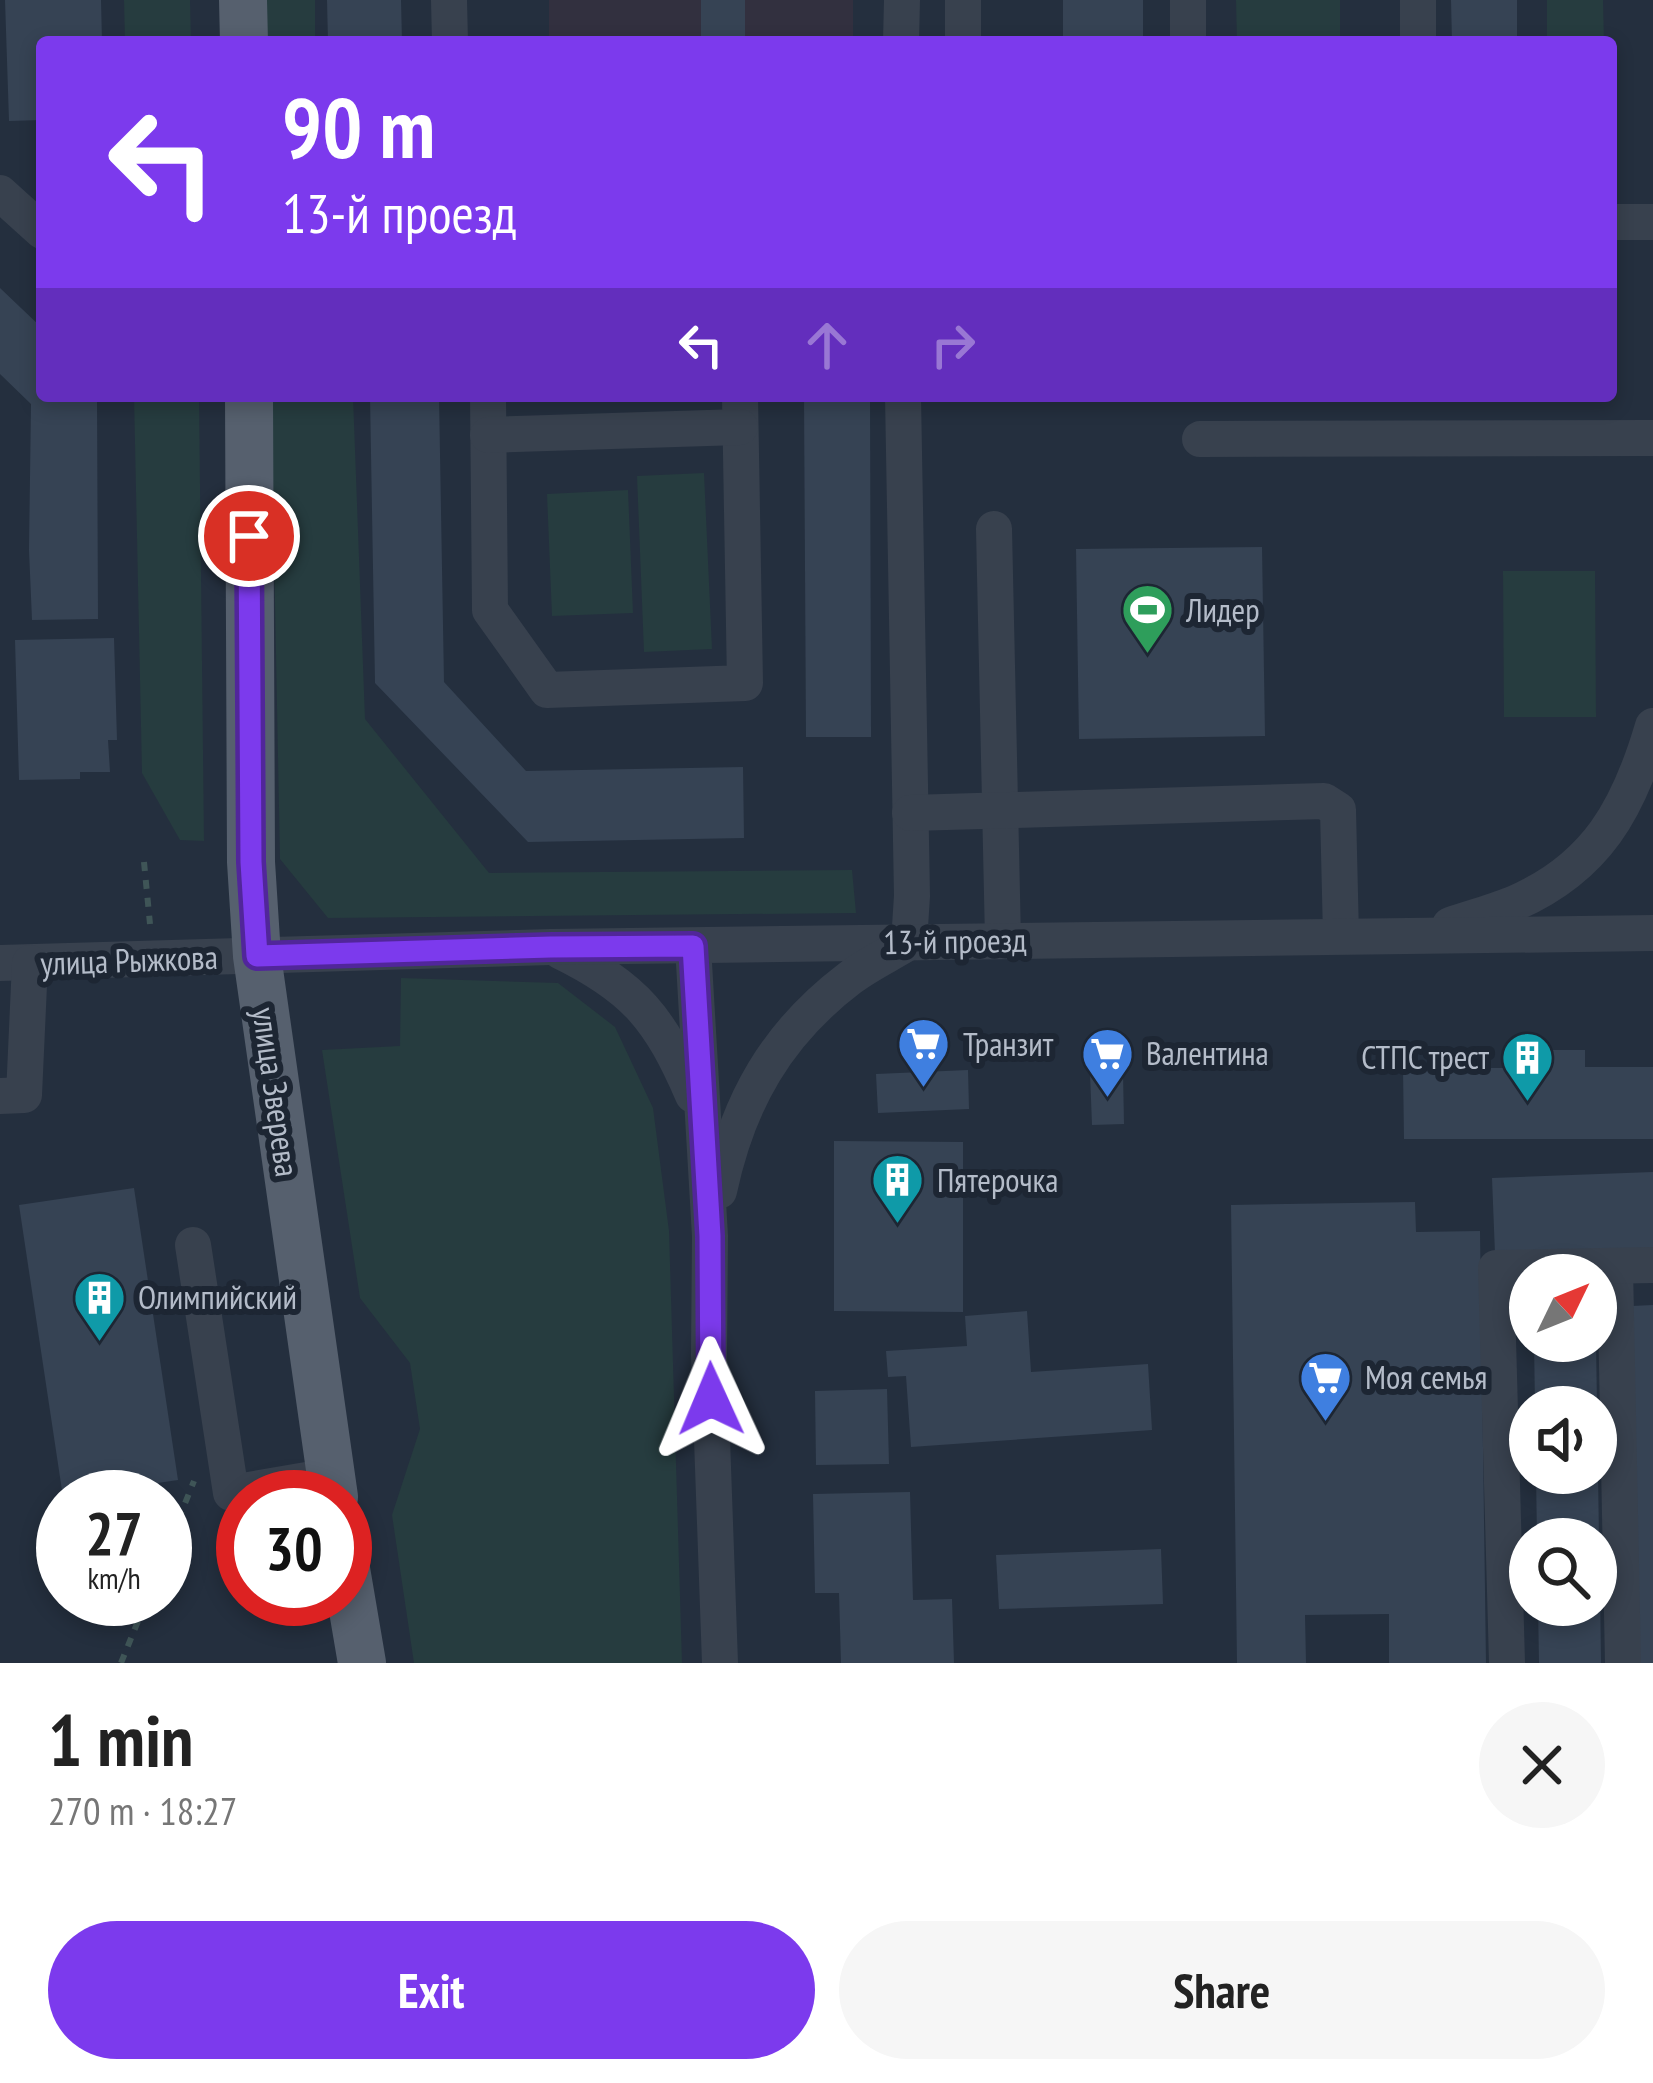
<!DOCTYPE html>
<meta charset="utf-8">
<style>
:root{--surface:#fff;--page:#f6f6f6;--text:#222;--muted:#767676;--accent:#7c3aed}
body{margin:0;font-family:"PT Sans Narrow",sans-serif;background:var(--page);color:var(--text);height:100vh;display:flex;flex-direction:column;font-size:45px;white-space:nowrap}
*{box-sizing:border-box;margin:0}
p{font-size:39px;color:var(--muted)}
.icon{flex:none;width:66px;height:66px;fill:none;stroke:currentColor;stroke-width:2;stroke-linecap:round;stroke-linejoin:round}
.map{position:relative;height:1663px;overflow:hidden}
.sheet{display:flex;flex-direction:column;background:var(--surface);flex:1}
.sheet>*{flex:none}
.banner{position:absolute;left:36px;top:36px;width:1581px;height:366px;border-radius:12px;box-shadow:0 6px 18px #0003;background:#7c3aed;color:#fff;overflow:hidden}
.needle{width:78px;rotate:47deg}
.controls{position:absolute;left:1509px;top:1254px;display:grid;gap:24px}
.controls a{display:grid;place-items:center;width:108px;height:108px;border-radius:50%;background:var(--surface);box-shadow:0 6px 18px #0003;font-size:60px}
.speed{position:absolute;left:36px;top:1470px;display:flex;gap:24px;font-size:60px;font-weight:700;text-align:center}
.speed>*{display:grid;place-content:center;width:156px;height:156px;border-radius:50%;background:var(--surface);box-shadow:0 6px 18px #0003;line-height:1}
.speed small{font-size:30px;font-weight:400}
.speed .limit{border:18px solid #d22;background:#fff;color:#111}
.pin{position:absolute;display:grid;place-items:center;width:102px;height:102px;color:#fff;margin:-51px;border:6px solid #fff;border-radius:50%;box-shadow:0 3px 12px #0007}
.me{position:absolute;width:132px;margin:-66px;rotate:359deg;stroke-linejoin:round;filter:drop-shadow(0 0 9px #0008)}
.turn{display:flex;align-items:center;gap:42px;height:252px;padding:0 48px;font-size:54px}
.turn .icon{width:156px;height:156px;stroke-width:2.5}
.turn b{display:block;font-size:84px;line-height:102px}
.lanes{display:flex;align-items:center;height:114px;padding:0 48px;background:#0003;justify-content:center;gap:60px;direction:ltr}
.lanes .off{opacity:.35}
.round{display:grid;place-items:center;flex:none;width:126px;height:126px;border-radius:63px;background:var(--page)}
.overview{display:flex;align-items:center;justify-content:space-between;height:204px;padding:0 48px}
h1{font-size:72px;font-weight:700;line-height:90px}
.action{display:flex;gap:24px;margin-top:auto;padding:24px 48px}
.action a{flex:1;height:138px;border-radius:72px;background:var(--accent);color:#fff;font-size:48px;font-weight:700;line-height:138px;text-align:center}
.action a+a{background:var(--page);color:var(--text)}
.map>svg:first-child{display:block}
.medical{fill:#32303f}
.green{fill:#263c3f}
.building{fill:#364354}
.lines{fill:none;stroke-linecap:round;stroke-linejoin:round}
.path{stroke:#3f5557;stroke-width:6;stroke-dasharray:9 9;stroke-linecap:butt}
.minor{stroke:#38414e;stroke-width:36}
.major{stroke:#56606e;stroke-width:48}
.route-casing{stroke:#51269a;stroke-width:30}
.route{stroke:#7c3aed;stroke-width:21}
.labels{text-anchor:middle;stroke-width:12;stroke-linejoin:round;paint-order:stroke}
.poi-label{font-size:33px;fill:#b4bcc9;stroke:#1d2633;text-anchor:start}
.street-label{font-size:33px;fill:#b4bcc9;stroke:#1d2633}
</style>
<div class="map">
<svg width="1653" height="1663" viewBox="0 0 1653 1663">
<rect width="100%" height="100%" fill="#242f3e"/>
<!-- medical -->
<rect class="medical" x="549" y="0" width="304" height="42"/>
<!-- green -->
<g class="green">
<polygon points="124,0 190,0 191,42 125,42"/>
<rect x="264" y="0" width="51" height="42"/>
<polygon points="1236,0 1340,0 1340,42 1237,42"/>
<polygon points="1547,0 1603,0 1604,42 1547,42"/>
<polygon points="134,396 199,396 204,841 180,840 142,773"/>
<polygon points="271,396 353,396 365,719 489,873 852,870 856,913 328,918 280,859"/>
<polygon points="704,473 712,649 644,652 637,476"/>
<polygon points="628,490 633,613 552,616 547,494"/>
<polygon points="1503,571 1595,571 1596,717 1504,717"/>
<polygon points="401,978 558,983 615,1027 653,1108 669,1231 682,1663 414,1663 392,1515 420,1429 410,1363 360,1298 322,1050 400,1046"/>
</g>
<!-- building -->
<g class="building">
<polygon points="5,0 101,0 102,42 42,42 42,120 9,121"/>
<polygon points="327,0 401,0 402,42 328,42"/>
<rect x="701" y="0" width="44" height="42"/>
<rect x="1063" y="0" width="80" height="42"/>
<polygon points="1451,0 1517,0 1517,42 1452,42"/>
<polygon points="0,288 42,328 42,396 97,396 98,619 32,620 29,550 31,404 0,374"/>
<polygon points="370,396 439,396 444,682 526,771 743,767 744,838 528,842 375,683"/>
<polygon points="804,396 870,396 871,737 806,737"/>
<polygon points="1262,547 1265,736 1079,739 1076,549"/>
<polygon points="114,638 117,740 108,740 110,772 80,772 80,779 19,780 15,640"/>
<polygon points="1541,1050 1585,1050 1585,1067 1653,1067 1653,1139 1404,1139 1403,1068 1541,1068"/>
<polygon points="968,1070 969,1109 878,1113 876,1074"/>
<polygon points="1090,1073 1123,1073 1124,1124 1092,1125"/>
<polygon points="834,1141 963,1142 963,1312 834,1311"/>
<polygon points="1653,1172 1653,1248 1495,1254 1492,1178"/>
<polygon points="134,1188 178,1480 63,1497 19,1205"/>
<polygon points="1415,1202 1416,1232 1480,1231 1486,1663 1389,1663 1389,1614 1305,1615 1306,1663 1237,1663 1231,1205"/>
<polygon points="1653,1305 1653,1663 1640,1663 1632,1306"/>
<polygon points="1027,1311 1031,1372 1148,1364 1152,1430 911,1447 906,1376 888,1377 886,1351 967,1346 965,1316"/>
<polygon points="1534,1341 1596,1341 1597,1407 1535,1407"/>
<polygon points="887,1389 889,1464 816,1465 815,1391"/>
<polygon points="1536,1473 1598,1473 1599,1539 1537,1539"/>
<polygon points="910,1492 913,1600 952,1599 954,1663 841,1663 839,1593 815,1593 813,1494"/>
<polygon points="1161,1549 1163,1604 999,1609 996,1555"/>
<polygon points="1596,1583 1600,1583 1601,1663 1539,1663 1538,1605 1596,1605"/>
</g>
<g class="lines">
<!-- path -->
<g class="path">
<polyline points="144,862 150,924"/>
<polyline points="165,1553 194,1481"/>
<polyline points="121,1663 147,1599"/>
</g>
<!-- minor -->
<g class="minor">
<polyline points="449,0 450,42"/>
<polyline points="963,0 963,42"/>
<polyline points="1188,0 1188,42"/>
<polyline points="1418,0 1418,42"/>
<polyline points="901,42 902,0"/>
<polyline points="0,193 42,231"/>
<polyline points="1611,222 1653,222"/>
<polyline points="488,396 490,610 547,690 745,683 740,396"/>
<polyline points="903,396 912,896 909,942"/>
<polyline points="488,435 740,427"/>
<polyline points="1200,439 1653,438"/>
<polyline points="994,529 1003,940"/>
<polyline points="910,813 1324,801 1338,810 1341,936"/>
<path d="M1450,925C1471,918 1493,912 1513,904C1597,868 1629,808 1653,726"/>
<polyline points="693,946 710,1236 709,1355 720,1663"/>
<path d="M560,951C636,988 660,1019 693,1095"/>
<polyline points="0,963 551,947 1653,933"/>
<polyline points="0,1096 24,1095 30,963"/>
<path d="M719,1191C738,1102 776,1034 850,978C867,965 888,955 906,944"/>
<polyline points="193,1245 231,1493 330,1476"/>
<polyline points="1615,1267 1623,1663"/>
<polyline points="1507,1663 1496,1268 1653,1265"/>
</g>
<!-- major -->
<g class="major">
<polyline points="243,0 244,42"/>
<polyline points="249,396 251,862 257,956 334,1497"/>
<polyline points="345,1563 362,1663"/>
</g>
</g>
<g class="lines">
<defs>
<polyline id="route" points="249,536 251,862 257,956 551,947 693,946 710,1236 711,1399"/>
</defs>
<!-- route casing -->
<use href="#route" class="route-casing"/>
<!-- route -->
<use href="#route" class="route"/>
</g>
<!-- icons -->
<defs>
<symbol id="stadium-pin" viewBox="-11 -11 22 30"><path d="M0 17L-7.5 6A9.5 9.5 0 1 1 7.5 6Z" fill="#2e9e5b" stroke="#1d2633"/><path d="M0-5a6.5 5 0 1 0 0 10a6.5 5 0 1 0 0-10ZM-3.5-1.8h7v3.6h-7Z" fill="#fff"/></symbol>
<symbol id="supermarket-pin" viewBox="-11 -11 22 30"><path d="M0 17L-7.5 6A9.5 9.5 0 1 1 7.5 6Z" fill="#3f7fe0" stroke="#1d2633"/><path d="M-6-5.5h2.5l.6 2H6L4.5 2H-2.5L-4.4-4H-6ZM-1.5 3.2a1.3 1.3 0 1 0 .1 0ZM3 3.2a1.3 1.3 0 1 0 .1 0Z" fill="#fff"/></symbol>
<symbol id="building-pin" viewBox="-11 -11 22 30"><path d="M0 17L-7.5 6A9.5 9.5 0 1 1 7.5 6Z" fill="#0f9aa8" stroke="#1d2633"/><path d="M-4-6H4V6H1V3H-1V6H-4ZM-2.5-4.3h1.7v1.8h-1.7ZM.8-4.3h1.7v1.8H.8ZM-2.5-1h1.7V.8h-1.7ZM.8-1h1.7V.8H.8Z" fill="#fff"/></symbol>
</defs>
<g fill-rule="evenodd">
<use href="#stadium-pin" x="1118" y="580" width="59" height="81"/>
<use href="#supermarket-pin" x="894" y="1014" width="59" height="81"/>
<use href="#supermarket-pin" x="1078" y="1024" width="59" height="81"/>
<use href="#building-pin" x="1498" y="1028" width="59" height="81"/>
<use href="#building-pin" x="868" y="1150" width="59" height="81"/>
<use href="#building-pin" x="70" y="1268" width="59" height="81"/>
<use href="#supermarket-pin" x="1296" y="1348" width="59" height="81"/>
</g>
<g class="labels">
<!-- poi labels -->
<g class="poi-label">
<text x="1186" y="622">Лидер</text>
<text x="963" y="1056">Транзит</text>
<text x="1146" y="1065">Валентина</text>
<text x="1489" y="1069" text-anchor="end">СТПС трест</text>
<text x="937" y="1192">Пятерочка</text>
<text x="138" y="1309">Олимпийский</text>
<text x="1365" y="1389">Моя семья</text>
</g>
<!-- street labels -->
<g class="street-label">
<text transform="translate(955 941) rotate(-1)" y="12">13-й проезд</text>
<text transform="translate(129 960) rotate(-2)" y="12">улица Рыжкова</text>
<text transform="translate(276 1092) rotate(82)" y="12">улица Зверева</text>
</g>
</g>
</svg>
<div class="controls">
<a><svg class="needle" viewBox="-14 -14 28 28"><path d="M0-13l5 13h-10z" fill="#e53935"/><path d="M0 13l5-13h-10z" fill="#767676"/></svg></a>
<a><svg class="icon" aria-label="sound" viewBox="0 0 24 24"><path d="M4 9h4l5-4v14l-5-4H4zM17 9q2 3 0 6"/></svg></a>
<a><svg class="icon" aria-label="search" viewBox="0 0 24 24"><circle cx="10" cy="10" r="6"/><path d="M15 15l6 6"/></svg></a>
</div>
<div class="speed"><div>27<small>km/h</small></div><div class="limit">30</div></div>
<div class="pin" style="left:249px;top:536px;background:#d93025"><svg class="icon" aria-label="arrive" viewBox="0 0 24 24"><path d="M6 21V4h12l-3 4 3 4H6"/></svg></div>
<svg class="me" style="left:711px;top:1399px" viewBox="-20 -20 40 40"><path d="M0-17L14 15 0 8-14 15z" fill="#7c3aed" stroke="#fff" stroke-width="4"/></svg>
<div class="banner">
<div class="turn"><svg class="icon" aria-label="left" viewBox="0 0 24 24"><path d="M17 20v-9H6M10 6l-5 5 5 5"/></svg><div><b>90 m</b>13-й проезд</div></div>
<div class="lanes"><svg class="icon" aria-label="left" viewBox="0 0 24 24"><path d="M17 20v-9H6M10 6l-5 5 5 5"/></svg><svg class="icon off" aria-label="ahead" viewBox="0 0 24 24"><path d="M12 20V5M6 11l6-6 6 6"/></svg><svg class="icon off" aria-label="right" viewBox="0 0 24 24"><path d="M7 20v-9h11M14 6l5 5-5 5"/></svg></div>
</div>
</div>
<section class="sheet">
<div class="overview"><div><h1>1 min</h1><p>270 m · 18:27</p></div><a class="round"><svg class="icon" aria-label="close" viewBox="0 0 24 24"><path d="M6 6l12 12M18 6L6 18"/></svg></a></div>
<div class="action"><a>Exit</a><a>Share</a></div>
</section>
